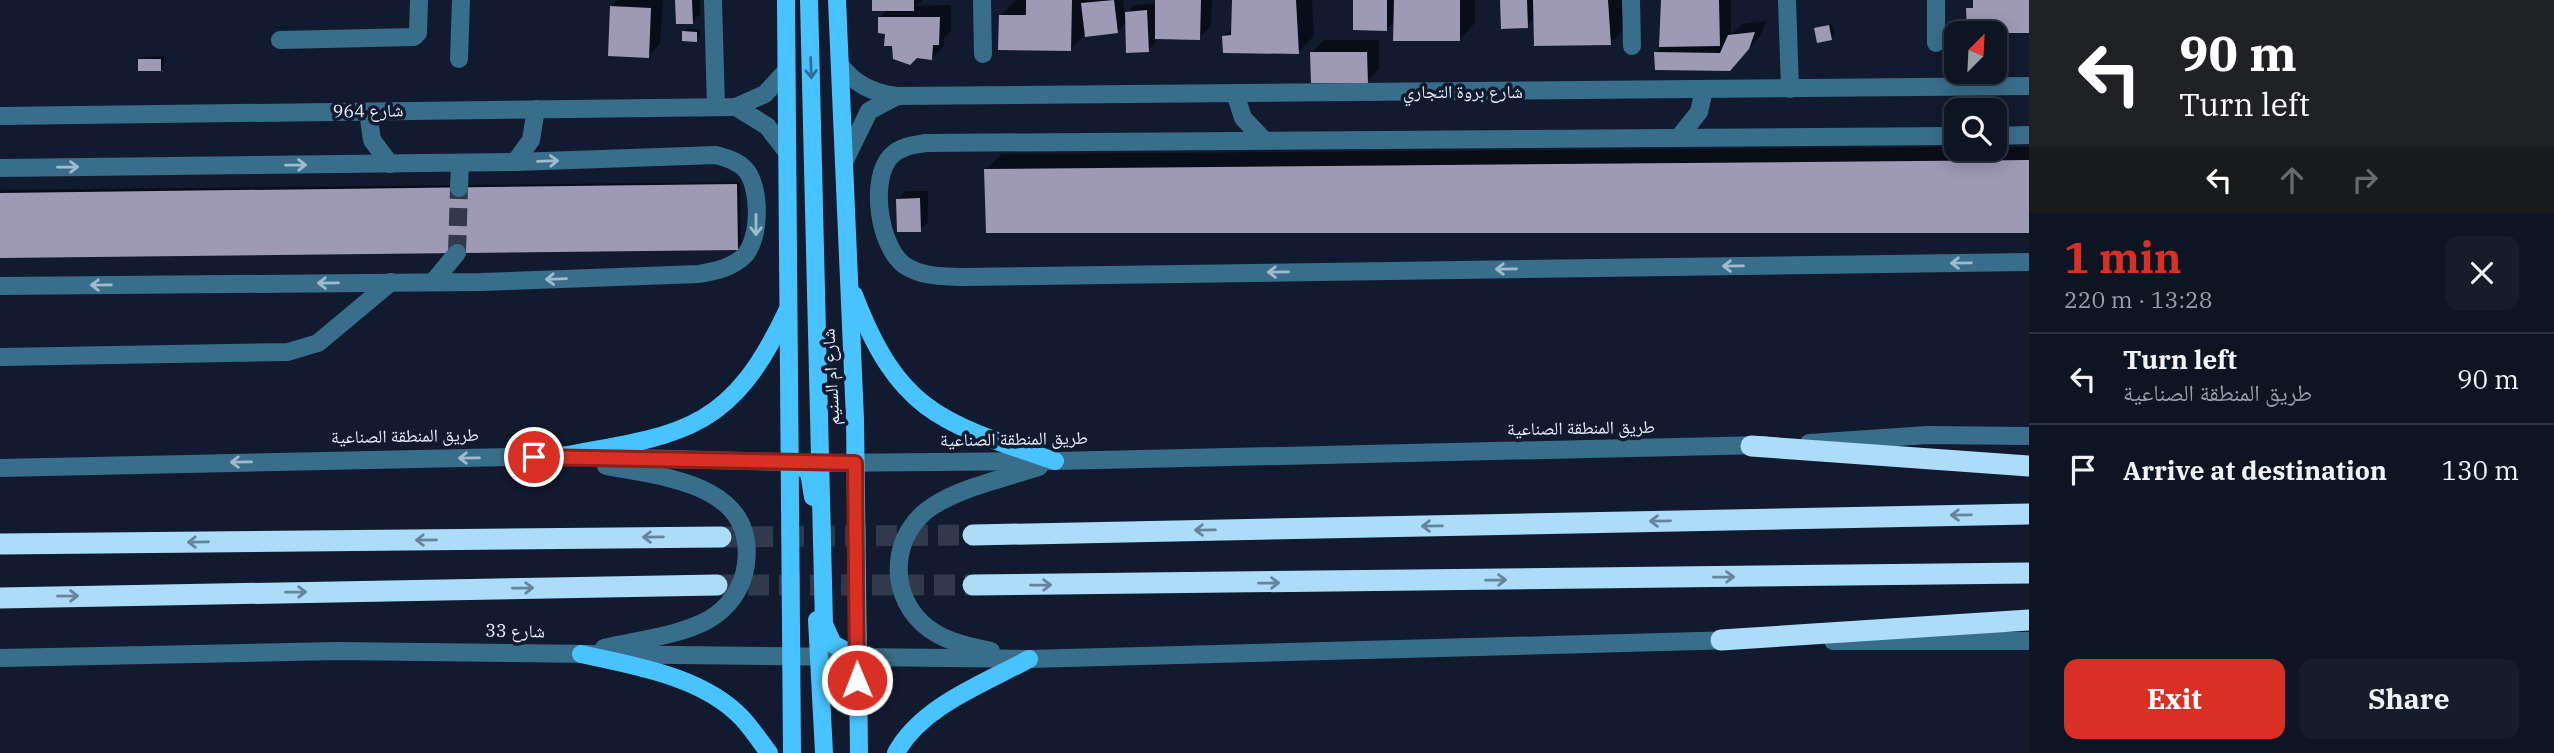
<!DOCTYPE html>
<meta charset="utf-8">
<style>
:root{--surface:#0d1422;--page:#161d2a;--text:#f1f3f6;--muted:#9a9ea5;--line:#2d3340;--accent:#d93025}
body{margin:0;font-family:"IBM Plex Serif","Noto Naskh Arabic",serif;background:var(--page);color:var(--text);height:100vh;display:flex;flex-direction:column;font-size:26px;white-space:nowrap}
*{box-sizing:border-box;margin:0}
p{font-size:23px;color:var(--muted)}
.icon{flex:none;width:38px;height:38px;fill:none;stroke:currentColor;stroke-width:2;stroke-linecap:round;stroke-linejoin:round}
.map{position:relative;flex:1;overflow:hidden}
.sheet{display:flex;flex-direction:column;background:var(--surface);width:525px}
.sheet>*{flex:none}
.guide{background:#202124;color:#fff;overflow:hidden}
.needle{width:46px;rotate:24deg}
.fabs{position:absolute;left:1944px;top:21px;display:grid;gap:14px}
.fabs a{display:grid;place-items:center;width:63px;height:63px;border-radius:14px;background:var(--surface);box-shadow:0 4px 18px #0003,0 0 0 2px var(--line);font-size:35px}
.pin{position:absolute;display:grid;place-items:center;width:60px;height:60px;color:#fff;margin:-30px;border:4px solid #fff;border-radius:50%;box-shadow:0 2px 7px #0007}
.me{position:absolute;width:77px;margin:-38px;rotate:359deg;stroke-linejoin:round;filter:drop-shadow(0 0 5px #0008)}
.turn{display:flex;align-items:center;gap:24px;height:147px;padding:0 35px;font-size:32px}
.turn .icon{width:91px;height:91px;stroke-width:2.5}
.turn b{display:block;font-size:49px;line-height:60px}
.lanes{display:flex;align-items:center;height:66px;padding:0 35px;background:#0003;justify-content:center;gap:35px;direction:ltr}
.lanes .off{opacity:.35}
.round{display:grid;place-items:center;flex:none;width:74px;height:74px;border-radius:14px;background:var(--page)}
.summary{display:flex;align-items:center;justify-content:space-between;height:119px;padding:0 35px}
h1{font-size:42px;font-weight:700;line-height:52px;color:var(--accent)}
.cta{display:flex;gap:14px;margin-top:auto;padding:14px 35px}
.cta a{flex:1;height:80px;border-radius:14px;background:var(--accent);color:#fff;font-size:28px;font-weight:700;line-height:80px;text-align:center}
.cta a+a{background:var(--page);color:var(--text)}
ul{padding:0;list-style:none}
li{display:flex;align-items:center;gap:21px;height:91px;padding:0 35px;border-top:2px solid var(--line)}
li div{flex:1}
li b{display:block;font-size:26px}
li em{font-style:normal}
main{display:flex;flex:1;min-height:0}
.map>svg:first-child{display:block}
.shadow{fill:#0007}
.building{fill:#9e99b5}
.lines{fill:none;stroke-linecap:round;stroke-linejoin:round}
.minor-tunnel{stroke:#313a4d;stroke-width:18;stroke-dasharray:18 9;stroke-linecap:butt}
.highway-tunnel{stroke:#313a4d;stroke-width:21;stroke-dasharray:21 10;stroke-linecap:butt}
.minor{stroke:#396e8a;stroke-width:18}
.major{stroke:#49c3fe;stroke-width:18}
.highway{stroke:#acdcf8;stroke-width:21}
.oneway{stroke:#2d6e96}
.oneway2{stroke:#a1bbce}
.oneway3{stroke:#66859d}
.route-casing{stroke:#8d1f18;stroke-width:18}
.route{stroke:#d93025;stroke-width:12}
.labels{text-anchor:middle;stroke-width:7;stroke-linejoin:round;paint-order:stroke}
.street-label{font-size:18px;fill:#e7eefc;stroke:#111a2e}
</style>
<main>
<div class="map">
<svg width="2029" height="753" viewBox="0 0 2029 753">
<rect width="100%" height="100%" fill="#111a2e"/>
<!-- shadow -->
<g class="shadow">
<polygon points="618,0 663,0 660,44 648,56 612,6"/>
<polygon points="677,0 700,0 700,14 692,22"/>
<polygon points="874,0 922,0 917,6 951,5 951,31 944,38 944,46 932,58 894,44 879,18 888,9"/>
<polygon points="1016,0 1123,0 1125,15 1134,5 1157,3 1157,0 1212,0 1211,26 1199,38 1156,37 1156,42 1148,50 1127,22 1118,31 1086,33 1070,50 1001,16"/>
<polygon points="1233,0 1312,0 1314,36 1298,52 1224,36 1233,28"/>
<polygon points="1354,0 1475,0 1475,23 1459,40 1395,21 1387,29"/>
<polygon points="1502,0 1625,0 1627,27 1610,43 1535,18 1527,26"/>
<polygon points="1663,0 1731,0 1731,35 1742,24 1766,21 1761,35 1742,56 1656,53 1661,47"/>
<polygon points="1832,23 1835,35 1831,38 1816,28"/>
<polygon points="687,29 700,29 700,37 696,40 684,32"/>
<polygon points="1324,40 1379,40 1379,69 1367,81 1312,52"/>
<polygon points="164,56 164,65 161,69 140,60 143,57"/>
<polygon points="1956,147 2029,147 2029,231 985,170 1002,154"/>
<polygon points="740,182 741,244 738,248 0,256 0,190"/>
<polygon points="906,191 928,191 928,222 920,230 898,199"/>
</g>
<!-- building -->
<g class="building">
<polygon points="675,0 692,0 693,24 676,24"/>
<rect x="872" y="0" width="42" height="11"/>
<polygon points="1026,0 1072,0 1071,51 998,50 999,15 1026,15"/>
<polygon points="1114,0 1118,33 1085,37 1081,3"/>
<polygon points="1155,0 1201,0 1200,40 1155,39"/>
<polygon points="1232,0 1296,0 1299,54 1223,53 1222,36 1231,35"/>
<polygon points="1353,0 1387,0 1387,31 1353,30"/>
<polygon points="1394,0 1460,0 1460,41 1393,41"/>
<polygon points="1500,0 1527,0 1528,28 1501,29"/>
<polygon points="1533,0 1608,0 1611,45 1534,46"/>
<polygon points="1661,0 1719,0 1720,46 1659,47"/>
<polygon points="1973,0 2029,0 2029,33 1967,33 1966,8 1973,8"/>
<polygon points="610,6 651,8 649,58 608,56"/>
<polygon points="1147,10 1149,52 1126,53 1125,12"/>
<polygon points="878,17 940,17 939,45 933,45 932,60 917,58 910,65 893,59 892,46 884,46 885,34 878,33"/>
<polygon points="1829,25 1832,40 1817,43 1814,28"/>
<polygon points="682,31 697,32 697,42 682,41"/>
<polygon points="1755,32 1749,49 1730,71 1655,70 1654,52 1720,53 1728,35"/>
<polygon points="1310,52 1367,52 1368,83 1311,83"/>
<rect x="138" y="59" width="23" height="12"/>
<polygon points="2029,160 2029,233 986,233 984,169"/>
<polygon points="737,184 738,250 0,258 0,193"/>
<polygon points="920,198 921,232 897,232 896,199"/>
</g>
<g class="lines">
<!-- minor-tunnel -->
<polyline class="minor-tunnel" points="457,253 459,188"/>
<!-- highway-tunnel -->
<g class="highway-tunnel">
<polyline points="721,537 973,535"/>
<polyline points="717,585 973,585"/>
</g>
<!-- minor -->
<g class="minor">
<polyline points="713,0 716,107"/>
<polyline points="982,0 983,54"/>
<polyline points="1631,0 1632,46"/>
<polyline points="1787,0 1790,89"/>
<polyline points="1936,0 1936,43"/>
<polyline points="280,40 414,37 418,33 419,0"/>
<polyline points="459,59 461,0"/>
<path d="M840,65C855,84 872,93 897,96L2029,86"/>
<polyline points="1235,93 1243,118 1263,139"/>
<polyline points="736,107 767,126 787,152"/>
<polyline points="368,112 372,140 390,164"/>
<polyline points="0,116 736,107 765,94 786,71"/>
<path d="M1956,136L926,143C914,145 901,146 891,156C869,179 879,246 904,265C922,277 941,276 962,277L2029,262"/>
<polyline points="1995,136 2029,135"/>
<polyline points="1679,137 1699,112 1704,90"/>
<polyline points="845,160 869,111 897,96"/>
<polyline points="515,162 531,140 536,109"/>
<path d="M0,168L515,162L716,155C727,158 737,161 745,169C761,186 761,239 744,256C732,268 715,271 699,274L480,282L0,286"/>
<polyline points="459,188 460,163"/>
<polyline points="433,282 457,253"/>
<polyline points="0,357 288,352 318,343 391,282"/>
<polyline points="1809,443 1927,435 2029,436"/>
<polyline points="0,468 561,456 822,463 1055,461 1764,445"/>
<polyline points="1833,641 2029,641"/>
<path d="M604,648C637,640 678,636 708,620C729,608 743,588 746,564C756,483 663,477 606,466"/>
<path d="M991,651C967,646 941,641 922,623C887,590 892,532 933,506C963,487 1005,478 1039,467"/>
<polyline points="0,658 336,651 1029,659 1735,640"/>
</g>
<!-- major -->
<g class="major">
<polyline points="786,0 792,753"/>
<polyline points="809,0 824,624 833,644 857,657"/>
<polyline points="837,0 855,419 859,753"/>
<path d="M854,295C899,413 942,423 1055,461"/>
<path d="M561,456C683,435 731,431 787,311"/>
<polyline points="790,461 809,472 813,497"/>
<polyline points="817,620 824,753"/>
<path d="M581,654C634,666 702,676 742,718C752,729 760,741 769,753"/>
<path d="M896,753C921,706 985,683 1029,659"/>
</g>
<!-- highway -->
<g class="highway">
<polyline points="1751,446 2029,466"/>
<polyline points="973,535 2029,514"/>
<polyline points="0,544 721,537"/>
<polyline points="973,585 2029,573"/>
<polyline points="0,598 717,585"/>
<polyline points="1721,640 2029,620"/>
</g>
</g>
<!-- one-way arrows -->
<defs><path id="oneway-shaft" d="M-6 0H5M1.5-3L5.5 0L1.5 3" fill="none" stroke-width="1.6" stroke-linecap="round" stroke-linejoin="round" transform="scale(1.75)"/></defs>
<use class="oneway" href="#oneway-shaft" transform="translate(811 68) rotate(88)"/>
<g class="oneway2">
<use href="#oneway-shaft" transform="translate(548 161) rotate(-2)"/>
<use href="#oneway-shaft" transform="translate(296 165) rotate(-1)"/>
<use href="#oneway-shaft" transform="translate(68 167) rotate(-1)"/>
<use href="#oneway-shaft" transform="translate(756 225) rotate(90)"/>
<use href="#oneway-shaft" transform="translate(1961 263) rotate(179)"/>
<use href="#oneway-shaft" transform="translate(1733 266) rotate(179)"/>
<use href="#oneway-shaft" transform="translate(1506 269) rotate(179)"/>
<use href="#oneway-shaft" transform="translate(1278 272) rotate(179)"/>
<use href="#oneway-shaft" transform="translate(556 279) rotate(178)"/>
<use href="#oneway-shaft" transform="translate(328 283) rotate(179)"/>
<use href="#oneway-shaft" transform="translate(101 285) rotate(179)"/>
<use href="#oneway-shaft" transform="translate(469 458) rotate(179)"/>
<use href="#oneway-shaft" transform="translate(241 462) rotate(179)"/>
</g>
<g class="oneway3">
<use href="#oneway-shaft" transform="translate(1961 515) rotate(179)"/>
<use href="#oneway-shaft" transform="translate(1660 521) rotate(179)"/>
<use href="#oneway-shaft" transform="translate(1432 526) rotate(179)"/>
<use href="#oneway-shaft" transform="translate(1205 530) rotate(179)"/>
<use href="#oneway-shaft" transform="translate(653 537) rotate(179)"/>
<use href="#oneway-shaft" transform="translate(426 540) rotate(179)"/>
<use href="#oneway-shaft" transform="translate(198 542) rotate(179)"/>
<use href="#oneway-shaft" transform="translate(1724 577) rotate(-1)"/>
<use href="#oneway-shaft" transform="translate(1496 580) rotate(-1)"/>
<use href="#oneway-shaft" transform="translate(1269 583) rotate(-1)"/>
<use href="#oneway-shaft" transform="translate(1041 585) rotate(-1)"/>
<use href="#oneway-shaft" transform="translate(523 588) rotate(-1)"/>
<use href="#oneway-shaft" transform="translate(296 592) rotate(-1)"/>
<use href="#oneway-shaft" transform="translate(68 596) rotate(-1)"/>
</g>
<g class="lines">
<defs>
<polyline id="route" points="534,457 855,463 857,680"/>
</defs>
<!-- route casing -->
<use href="#route" class="route-casing"/>
<!-- route -->
<use href="#route" class="route"/>
</g>
<g class="labels">
<!-- street labels -->
<g class="street-label">
<text x="1463" y="98">شارع بروة التجاري</text>
<text transform="translate(368 111) rotate(-1)" y="6">شارع 964</text>
<text transform="translate(831 377) rotate(-93)" y="6">شارع ام السنيم</text>
<text transform="translate(1581 428) rotate(-1)" y="6">طريق المنطقة الصناعية</text>
<text transform="translate(405 436) rotate(-1)" y="6">طريق المنطقة الصناعية</text>
<text transform="translate(1014 439) rotate(-1)" y="6">طريق المنطقة الصناعية</text>
<text transform="translate(515 631) rotate(1)" y="6">شارع 33</text>
</g>
</g>
</svg>
<div class="fabs">
<a><svg class="needle" viewBox="-14 -14 28 28"><path d="M0-13l5 13h-10z" fill="#e53935"/><path d="M0 13l5-13h-10z" fill="#9a9ea5"/></svg></a>
<a><svg class="icon" aria-label="search" viewBox="0 0 24 24"><circle cx="10" cy="10" r="6"/><path d="M15 15l6 6"/></svg></a>
</div>
<div class="pin" style="left:534px;top:457px;background:#d93025"><svg class="icon" aria-label="arrive" viewBox="0 0 24 24"><path d="M6 21V4h12l-3 4 3 4H6"/></svg></div>
<svg class="me" style="left:857px;top:680px" viewBox="-20 -20 40 40"><circle r="17" fill="#d93025" stroke="#fff" stroke-width="3"/><path d="M0-11L8 9 0 5-8 9z" fill="#fff"/></svg>
</div>
<section class="sheet">
<div class="guide">
<div class="turn"><svg class="icon" aria-label="left" viewBox="0 0 24 24"><path d="M17 20v-9H6M10 6l-5 5 5 5"/></svg><div><b>90 m</b>Turn left</div></div>
<div class="lanes"><svg class="icon" aria-label="left" viewBox="0 0 24 24"><path d="M17 20v-9H6M10 6l-5 5 5 5"/></svg><svg class="icon off" aria-label="ahead" viewBox="0 0 24 24"><path d="M12 20V5M6 11l6-6 6 6"/></svg><svg class="icon off" aria-label="right" viewBox="0 0 24 24"><path d="M7 20v-9h11M14 6l5 5-5 5"/></svg></div>
</div>
<div class="summary"><div><h1>1 min</h1><p>220 m · 13:28</p></div><a class="round"><svg class="icon" aria-label="close" viewBox="0 0 24 24"><path d="M6 6l12 12M18 6L6 18"/></svg></a></div>
<ul>
<li><svg class="icon" aria-label="left" viewBox="0 0 24 24"><path d="M17 20v-9H6M10 6l-5 5 5 5"/></svg><div><b>Turn left</b><p>طريق المنطقة الصناعية</p></div><em>90 m</em></li>
<li><svg class="icon" aria-label="arrive" viewBox="0 0 24 24"><path d="M6 21V4h12l-3 4 3 4H6"/></svg><div><b>Arrive at destination</b></div><em>130 m</em></li>
</ul>
<div class="cta"><a>Exit</a><a>Share</a></div>
</section>
</main>
